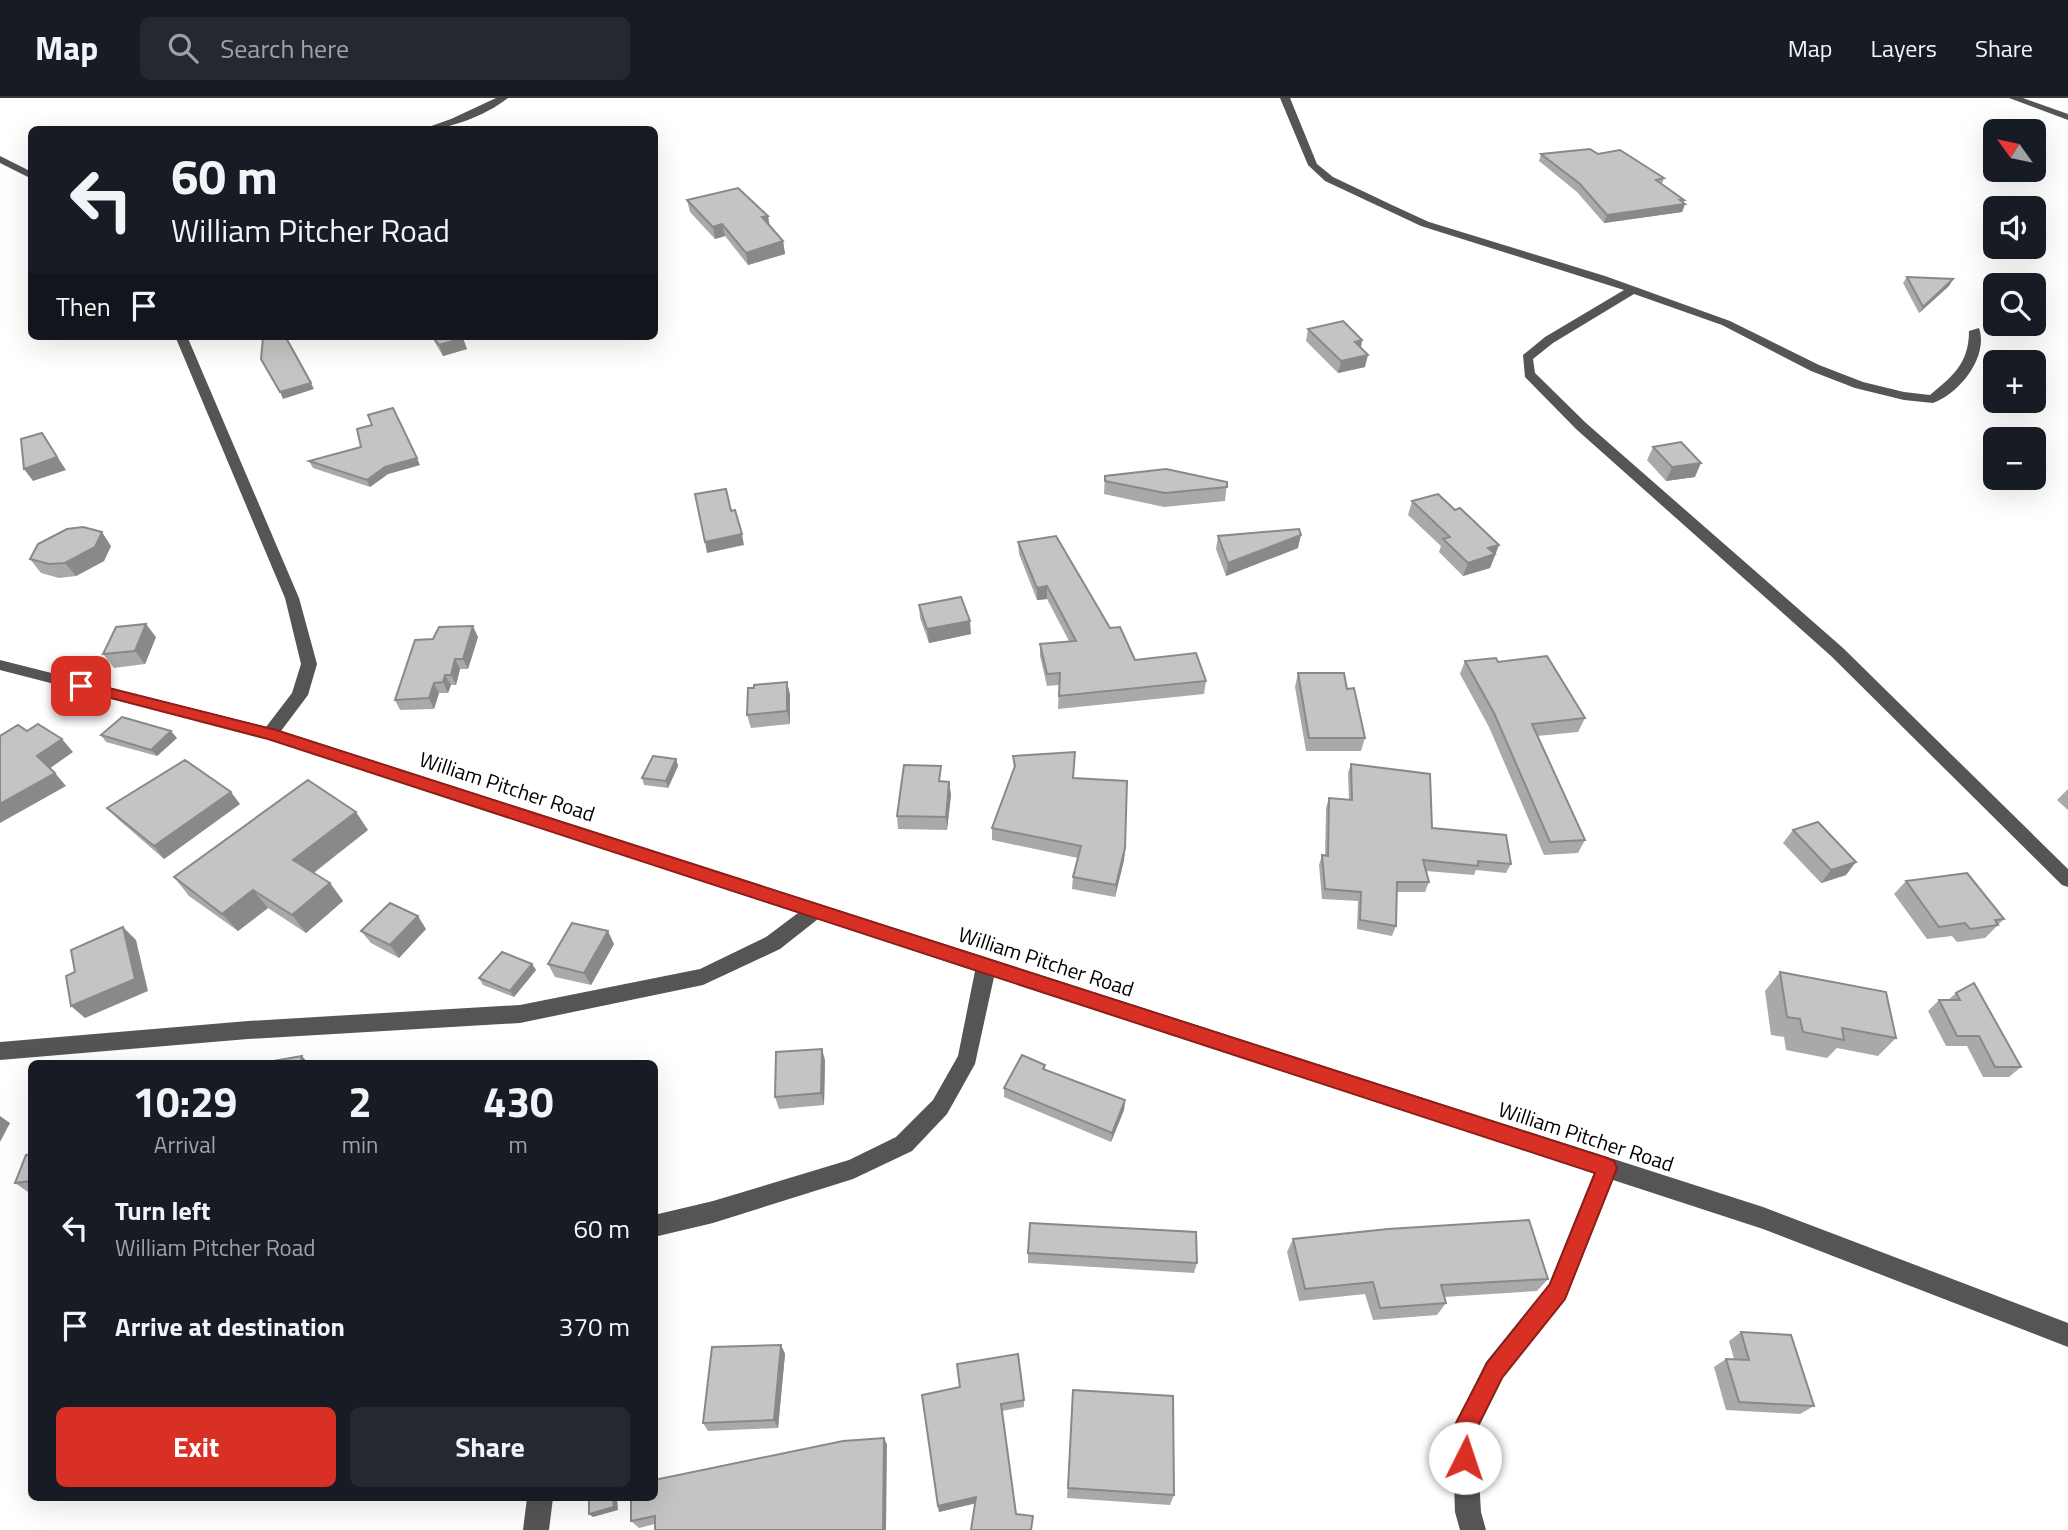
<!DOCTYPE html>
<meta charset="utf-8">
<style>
:root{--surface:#171b24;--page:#242831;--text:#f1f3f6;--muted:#9ea1a6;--line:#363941;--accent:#d93025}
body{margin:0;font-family:"Titillium Web",sans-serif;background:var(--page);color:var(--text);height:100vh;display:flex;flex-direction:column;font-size:26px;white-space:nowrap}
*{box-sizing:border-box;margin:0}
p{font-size:23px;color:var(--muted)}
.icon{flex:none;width:38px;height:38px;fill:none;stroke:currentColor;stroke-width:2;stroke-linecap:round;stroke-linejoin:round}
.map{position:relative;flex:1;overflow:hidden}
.sheet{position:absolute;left:28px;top:962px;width:630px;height:441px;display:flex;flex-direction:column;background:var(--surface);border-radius:10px;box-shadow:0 7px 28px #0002}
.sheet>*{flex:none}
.hud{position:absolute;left:28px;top:28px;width:630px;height:214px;border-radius:10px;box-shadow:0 7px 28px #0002;background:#171b24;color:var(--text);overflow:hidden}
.needle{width:46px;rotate:303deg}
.controls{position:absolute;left:1983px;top:21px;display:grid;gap:14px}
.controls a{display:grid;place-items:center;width:63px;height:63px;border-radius:10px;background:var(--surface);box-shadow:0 7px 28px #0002;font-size:35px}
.pin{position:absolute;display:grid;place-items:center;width:60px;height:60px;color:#fff;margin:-30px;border-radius:14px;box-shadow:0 4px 10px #0006}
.me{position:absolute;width:77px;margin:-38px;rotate:4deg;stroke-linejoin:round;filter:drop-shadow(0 0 5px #0008)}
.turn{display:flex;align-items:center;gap:24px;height:147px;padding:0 28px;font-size:32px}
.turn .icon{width:91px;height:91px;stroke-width:2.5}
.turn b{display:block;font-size:49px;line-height:60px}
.then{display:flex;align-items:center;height:66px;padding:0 28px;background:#0003;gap:14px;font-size:26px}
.eta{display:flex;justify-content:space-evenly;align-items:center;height:119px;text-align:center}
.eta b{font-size:42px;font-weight:700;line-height:49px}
.cta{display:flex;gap:14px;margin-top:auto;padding:14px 28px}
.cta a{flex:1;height:80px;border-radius:10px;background:var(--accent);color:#fff;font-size:28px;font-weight:700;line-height:80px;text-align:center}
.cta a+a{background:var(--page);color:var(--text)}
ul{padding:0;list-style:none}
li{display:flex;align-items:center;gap:21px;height:98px;padding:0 28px}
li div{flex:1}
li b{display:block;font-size:26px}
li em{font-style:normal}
header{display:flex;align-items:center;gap:42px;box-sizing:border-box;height:98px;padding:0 35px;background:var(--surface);border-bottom:2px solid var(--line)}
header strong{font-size:33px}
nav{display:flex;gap:38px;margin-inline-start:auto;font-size:24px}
.search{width:490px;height:63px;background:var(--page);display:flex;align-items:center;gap:18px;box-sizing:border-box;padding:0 24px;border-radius:10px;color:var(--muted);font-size:26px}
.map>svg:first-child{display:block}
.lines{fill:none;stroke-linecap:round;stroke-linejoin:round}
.minor{fill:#555;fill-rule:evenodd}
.wall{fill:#a9a9a9}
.shaded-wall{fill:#898989}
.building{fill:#c4c4c4;stroke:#898989;stroke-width:2}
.route{fill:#d93025;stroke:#8d1f18;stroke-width:2}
.labels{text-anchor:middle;stroke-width:5;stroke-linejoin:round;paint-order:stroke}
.street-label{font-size:21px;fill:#000;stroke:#fff}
</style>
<header>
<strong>Map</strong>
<div class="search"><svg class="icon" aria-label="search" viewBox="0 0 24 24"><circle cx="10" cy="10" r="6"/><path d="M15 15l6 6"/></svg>Search here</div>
<nav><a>Map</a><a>Layers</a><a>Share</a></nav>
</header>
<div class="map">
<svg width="2068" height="1432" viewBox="0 0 2068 1432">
<rect width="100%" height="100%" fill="#fff"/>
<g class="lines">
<!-- minor -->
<g class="minor">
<path d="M496,0H508C485,18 448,32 420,32L451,21Z"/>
<path d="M1280,0H1290L1317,66L1333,79L1392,107L1429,124L1605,178L1730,223L1819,267L1863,284L1904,294L1930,297C1953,278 1969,265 1969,233L1979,230C1989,259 1959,296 1933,305L1904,302L1855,290L1811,273L1722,227L1634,196L1553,245L1533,261L1535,275L1586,325L1843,550L2068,771V789L2062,787L1831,558L1576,331L1525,279L1523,257L1545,239L1624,192L1421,128L1325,83L1308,67Z"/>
<polygon points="2009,0 2023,0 2068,16 2068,22"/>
<polygon points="0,58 32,74 32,81 0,65"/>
<polygon points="175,238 187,238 299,500 317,566 308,597 281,633 1763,1109 2068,1225 2068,1249 1763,1131 1613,1082 1565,1202 1502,1280 1476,1334 1481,1414 1486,1432 1460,1432 1455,1414 1452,1333 1486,1264 1549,1186 1594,1075 994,879 975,966 947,1016 912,1053 853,1081 713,1125 654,1139 654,1117 713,1103 849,1062 896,1039 933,1002 958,958 975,873 818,821 780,851 703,887 520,925 248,941 0,962 0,944 248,923 520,907 700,871 766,839 798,815 268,641 0,572 0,562 266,629 292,595 301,566 285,500"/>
<polygon points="527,1400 553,1400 549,1432 523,1432"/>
</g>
</g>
<!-- wall -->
<g class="wall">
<polygon points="1541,56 1664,80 1662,86 1684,102 1683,105 1685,106 1682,114 1604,125 1577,94 1539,63"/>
<polygon points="687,102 768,118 769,127 783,143 785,156 748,167 725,138 715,141 690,114"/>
<polygon points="1907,179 1953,181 1949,188 1919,215 1903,185"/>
<polygon points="1308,231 1362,242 1361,250 1365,269 1338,275 1306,243"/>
<polygon points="431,238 461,238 467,251 443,258"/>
<polygon points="1653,349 1695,379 1666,383 1647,362"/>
<polygon points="309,363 420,367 388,376 370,389 313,370"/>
<polygon points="1105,378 1227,384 1225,403 1164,409 1104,396"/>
<polygon points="1412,403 1455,412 1499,447 1490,470 1463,478 1439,454 1441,448 1408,417"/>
<polygon points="1218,438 1298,450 1226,478 1216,451"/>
<polygon points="1018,444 1110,530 1135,562 1206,583 1204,596 1058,611 1059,587 1047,588 1040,558 1040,546 1069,543 1047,501 1037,502 1019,456"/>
<polygon points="111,448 104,463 76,478 59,480 41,475 30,461"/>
<polygon points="919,507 971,536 929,545 920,520"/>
<polygon points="156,539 145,566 114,570 103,556"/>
<polygon points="478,539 468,571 460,571 456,587 451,587 448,595 439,595 434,611 400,612 395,602"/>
<polygon points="1465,563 1498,564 1585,620 1578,634 1537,638 1585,742 1578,755 1544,757 1489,629 1460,576"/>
<polygon points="1298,575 1347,591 1365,640 1361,653 1306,653 1295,589"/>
<polygon points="787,584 790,597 790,626 751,630 747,617"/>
<polygon points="101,637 177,640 157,658 106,644"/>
<polygon points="1013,658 1074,680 1125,750 1124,762 1115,799 1072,791 1073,779 1078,760 992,742 992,730 1014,670"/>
<polygon points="676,661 678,668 668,690 644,687 642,680"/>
<polygon points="1351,666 1432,730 1511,766 1506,775 1476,772 1474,777 1426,773 1429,784 1425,794 1397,794 1396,828 1392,838 1357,831 1358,803 1322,801 1319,767 1322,757 1325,758 1326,710 1329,700 1349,702 1348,675"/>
<polygon points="949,684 951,697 947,732 898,731 897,718"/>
<polygon points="2068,691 2068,712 2057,702"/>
<polygon points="240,706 164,761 119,722 107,710"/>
<polygon points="368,732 314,775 330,785 343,803 306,835 268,810 238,833 189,798 174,779"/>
<polygon points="1793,732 1846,777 1821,785 1783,745"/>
<polygon points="1906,783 2004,821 1985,840 1957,844 1952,838 1927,841 1894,796"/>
<polygon points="426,831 399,860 371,845 361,833"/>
<polygon points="614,846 591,887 555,879 548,866"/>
<polygon points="532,866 536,872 514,899 483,887 479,880"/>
<polygon points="1780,874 1896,940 1878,958 1837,950 1827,960 1786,952 1784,939 1771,937 1765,893"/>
<polygon points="1956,895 2021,969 2009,979 1983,979 1967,948 1946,948 1928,913 1939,902 1948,902"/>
<polygon points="825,962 824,1007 779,1011 775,999"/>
<polygon points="1045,967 1045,972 1125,1002 1124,1012 1111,1044 1004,999 1004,990"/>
<polygon points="32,1056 32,1096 31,1096 15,1085"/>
<polygon points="1293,1141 1548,1181 1537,1193 1444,1199 1446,1205 1437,1217 1373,1222 1365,1196 1299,1203 1287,1154"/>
<polygon points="1028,1155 1197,1165 1194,1175 1028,1165"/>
<polygon points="1741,1234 1814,1308 1800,1316 1726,1312 1714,1269 1726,1261 1734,1261 1729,1243"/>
<polygon points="781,1247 785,1256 778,1330 708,1333 703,1325"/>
<polygon points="922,1297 1024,1302 1024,1309 1002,1313 1016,1416 1033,1418 1033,1424 975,1405 939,1414"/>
<polygon points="1072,1304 1174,1397 1170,1407 1067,1400"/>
<polygon points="884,1340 887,1347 655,1426 639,1430 631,1423"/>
</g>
<!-- shaded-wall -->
<g class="shaded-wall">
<polygon points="1684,102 1683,107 1685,106 1682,114 1604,125 1607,117"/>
<polygon points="768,118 770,130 762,119"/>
<polygon points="722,126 725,138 715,141 713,129"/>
<polygon points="783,143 785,156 748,167 746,155"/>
<polygon points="1953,181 1949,188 1919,215 1923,209"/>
<polygon points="463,240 467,251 443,258 439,247"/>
<polygon points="1362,242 1360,255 1355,244"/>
<polygon points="1368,257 1365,269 1338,275 1341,263"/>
<polygon points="311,285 314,291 283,301 280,294"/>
<polygon points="42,335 66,372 33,383 24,371"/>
<polygon points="417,360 420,367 388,376 370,389 367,382 385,369"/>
<polygon points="1701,365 1695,379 1666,383 1672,369"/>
<polygon points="102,434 111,448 104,463 76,478 65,465"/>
<polygon points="742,436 744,447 707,455 705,444"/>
<polygon points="1301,437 1298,450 1226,478 1228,465"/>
<polygon points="1499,447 1490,470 1463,478 1468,465 1488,450"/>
<polygon points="1047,488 1047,501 1037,502 1037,490"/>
<polygon points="970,523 971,536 929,545 927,531"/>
<polygon points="146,526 156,539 145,566 135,553"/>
<polygon points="473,528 478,539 468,571 463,561"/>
<polygon points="455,561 460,571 456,587 451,577"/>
<polygon points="445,577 451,587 448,595 443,584"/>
<polygon points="787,584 790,597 790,626 787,613"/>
<polygon points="434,585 439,595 434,611 429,600"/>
<polygon points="171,633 177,640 157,658 151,652"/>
<polygon points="62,641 73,654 49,671 37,658"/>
<polygon points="676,661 678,668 668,690 666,683"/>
<polygon points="55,675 66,688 0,725 0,706"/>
<polygon points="949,684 951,697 947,732 946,719"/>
<polygon points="231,694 240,706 164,761 154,748"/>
<polygon points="356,714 368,732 306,780 293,762"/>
<polygon points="1125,750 1124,762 1115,799 1116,787"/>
<polygon points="1856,764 1846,777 1821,785 1831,772"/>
<polygon points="330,785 343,803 306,835 292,817"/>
<polygon points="253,792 268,810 238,833 222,816"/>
<polygon points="418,818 426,831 399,860 390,847"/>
<polygon points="123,829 136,842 148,893 85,920 71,908"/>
<polygon points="608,833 614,846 591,887 584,875"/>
<polygon points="532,866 536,872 514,899 510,893"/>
<polygon points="822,951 825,962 824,1007 821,995"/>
<polygon points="302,958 309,966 300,966"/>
<polygon points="1125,1002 1124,1012 1111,1044 1112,1035"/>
<polygon points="0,1018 10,1025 0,1044"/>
<polygon points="781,1247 785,1256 778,1330 774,1322"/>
<polygon points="884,1340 887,1347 886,1432 883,1432"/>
<polygon points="976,1399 977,1405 939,1414 938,1408"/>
<polygon points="613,1400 617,1400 618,1412 593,1419 589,1416"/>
</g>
<!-- building -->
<g class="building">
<polygon points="1590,51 1598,56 1620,52 1664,80 1656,82 1684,102 1680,102 1685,106 1607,117 1580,86 1541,56"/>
<polygon points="738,90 768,118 762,119 783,143 746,155 722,126 713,129 687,102"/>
<polygon points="1907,179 1953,181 1923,209"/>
<polygon points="1343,223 1362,242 1355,244 1368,257 1341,263 1308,231"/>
<polygon points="277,238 285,238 311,285 280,294 261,261 263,240"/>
<polygon points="433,238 461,238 463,240 439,247"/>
<polygon points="393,310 417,360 385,369 367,382 309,363 361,349 357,331 372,327 368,317"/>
<polygon points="42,335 57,359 24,371 21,341"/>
<polygon points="1681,344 1701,365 1672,369 1653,349"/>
<polygon points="1166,371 1227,384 1227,389 1165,395 1105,383 1105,378"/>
<polygon points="726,391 731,413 735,412 742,436 705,444 695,396"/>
<polygon points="1438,396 1455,412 1460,410 1499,447 1488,450 1495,456 1468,465 1443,441 1450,439 1412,403"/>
<polygon points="83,429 102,434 95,449 65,465 49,466 30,461 38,446 67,431"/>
<polygon points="1299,431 1301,437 1228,465 1218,438"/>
<polygon points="1056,438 1110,530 1120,529 1135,562 1196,555 1206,583 1059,598 1060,575 1047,576 1040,546 1076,543 1047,488 1037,490 1018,444"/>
<polygon points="961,499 970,523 927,531 919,507"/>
<polygon points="146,526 135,553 103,556 116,529"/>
<polygon points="473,528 463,561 455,561 451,577 445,577 443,584 434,585 429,600 395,602 415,542 433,541 439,529"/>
<polygon points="1547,558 1585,620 1532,626 1585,742 1550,744 1494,615 1465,563 1496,560 1498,564"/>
<polygon points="1298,575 1344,575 1347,591 1354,590 1365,640 1309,640"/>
<polygon points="787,584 787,613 747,617 748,590 754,590 754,587"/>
<polygon points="122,619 171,633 151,652 101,637"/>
<polygon points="38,626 62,641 37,658 55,675 0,706 0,638 18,627 27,633"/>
<polygon points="1075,654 1073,680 1127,683 1125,750 1116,787 1073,779 1081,748 992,730 1015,668 1013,658"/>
<polygon points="653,658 676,661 666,683 642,680"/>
<polygon points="185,662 231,694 154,748 107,710"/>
<polygon points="1351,666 1430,676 1432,730 1506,737 1511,766 1478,763 1478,768 1423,762 1429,784 1397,784 1396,828 1360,822 1361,794 1325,791 1322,757 1328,758 1329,700 1352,702"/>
<polygon points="904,667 941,668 939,683 949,684 946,719 897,718"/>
<polygon points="308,682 356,714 293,762 330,785 292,817 253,792 222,816 174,779"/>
<polygon points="1818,724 1856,764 1831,772 1793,732"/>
<polygon points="1967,775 2004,821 1995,822 1998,827 1970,831 1965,825 1939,829 1906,783"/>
<polygon points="390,805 418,818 390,847 361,833"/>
<polygon points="572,825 608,833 584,875 548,866"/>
<polygon points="123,829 135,881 71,908 66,878 75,874 71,852"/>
<polygon points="502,854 532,866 510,893 479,880"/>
<polygon points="1780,874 1886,894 1896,940 1842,930 1844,942 1803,934 1800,921 1787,919"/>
<polygon points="1974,885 2021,969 1995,969 1979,938 1957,938 1939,902 1960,902 1956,895"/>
<polygon points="822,951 821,995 775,999 776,954"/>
<polygon points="1022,957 1045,967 1043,971 1125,1002 1112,1035 1004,990"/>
<polygon points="302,958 300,966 256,966"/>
<polygon points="32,1056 32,1083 15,1085 26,1057"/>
<polygon points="1529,1122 1548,1181 1441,1187 1446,1205 1380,1210 1373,1184 1305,1191 1293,1141 1388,1131"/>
<polygon points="1030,1125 1196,1134 1197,1165 1028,1155"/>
<polygon points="1741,1234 1791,1237 1814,1308 1739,1304 1726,1261 1749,1262"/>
<polygon points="781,1247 774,1322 703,1325 712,1249"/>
<polygon points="1018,1256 1024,1302 1001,1306 1016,1416 1033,1418 1031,1432 971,1432 976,1399 938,1408 922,1297 960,1289 957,1266"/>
<polygon points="1073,1292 1173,1298 1174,1397 1068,1390"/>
<polygon points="884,1340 883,1432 655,1432 655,1418 631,1423 631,1400 654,1400 654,1382 843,1343"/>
<polygon points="589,1400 613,1400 614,1409 589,1416"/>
</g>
<!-- route -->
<path class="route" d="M81,583L276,632L1607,1060L1614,1063L1617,1070L1565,1201L1502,1280L1475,1334L1477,1360L1473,1368L1465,1371L1457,1368C1452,1355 1451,1338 1456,1325L1487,1265L1550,1186L1595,1075L268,641L76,591L74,588Z"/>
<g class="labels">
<!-- street labels -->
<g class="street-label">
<text transform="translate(507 689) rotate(18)" y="7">William Pitcher Road</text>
<text transform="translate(1046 864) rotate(18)" y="7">William Pitcher Road</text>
<text transform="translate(1586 1039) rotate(18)" y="7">William Pitcher Road</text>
</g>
</g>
</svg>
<div class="controls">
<a><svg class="needle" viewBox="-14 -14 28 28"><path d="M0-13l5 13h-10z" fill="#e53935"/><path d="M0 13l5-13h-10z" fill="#9ea1a6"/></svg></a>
<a><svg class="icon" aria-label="sound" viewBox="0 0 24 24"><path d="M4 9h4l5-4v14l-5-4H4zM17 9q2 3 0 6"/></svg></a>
<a><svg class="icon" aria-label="search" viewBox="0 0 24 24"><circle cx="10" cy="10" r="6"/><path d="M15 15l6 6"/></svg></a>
<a>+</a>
<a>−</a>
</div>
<div class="pin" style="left:81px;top:588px;background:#d93025"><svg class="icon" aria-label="arrive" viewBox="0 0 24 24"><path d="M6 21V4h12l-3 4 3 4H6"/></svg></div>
<svg class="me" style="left:1465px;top:1360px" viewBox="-20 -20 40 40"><circle r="19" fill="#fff"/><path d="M0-13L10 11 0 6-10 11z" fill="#d93025"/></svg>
<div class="hud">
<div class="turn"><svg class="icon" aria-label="left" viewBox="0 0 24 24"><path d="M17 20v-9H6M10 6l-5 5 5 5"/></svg><div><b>60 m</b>William Pitcher Road</div></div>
<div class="then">Then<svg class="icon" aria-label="arrive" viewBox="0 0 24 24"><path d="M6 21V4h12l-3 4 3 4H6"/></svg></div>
</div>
<section class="sheet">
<div class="eta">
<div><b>10:29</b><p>Arrival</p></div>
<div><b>2</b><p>min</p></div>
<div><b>430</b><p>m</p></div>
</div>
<ul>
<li><svg class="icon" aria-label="left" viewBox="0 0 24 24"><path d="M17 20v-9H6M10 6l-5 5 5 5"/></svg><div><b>Turn left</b><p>William Pitcher Road</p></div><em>60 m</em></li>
<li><svg class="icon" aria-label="arrive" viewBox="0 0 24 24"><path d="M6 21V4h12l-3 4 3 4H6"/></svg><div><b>Arrive at destination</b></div><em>370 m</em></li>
</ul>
<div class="cta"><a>Exit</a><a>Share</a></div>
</section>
</div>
